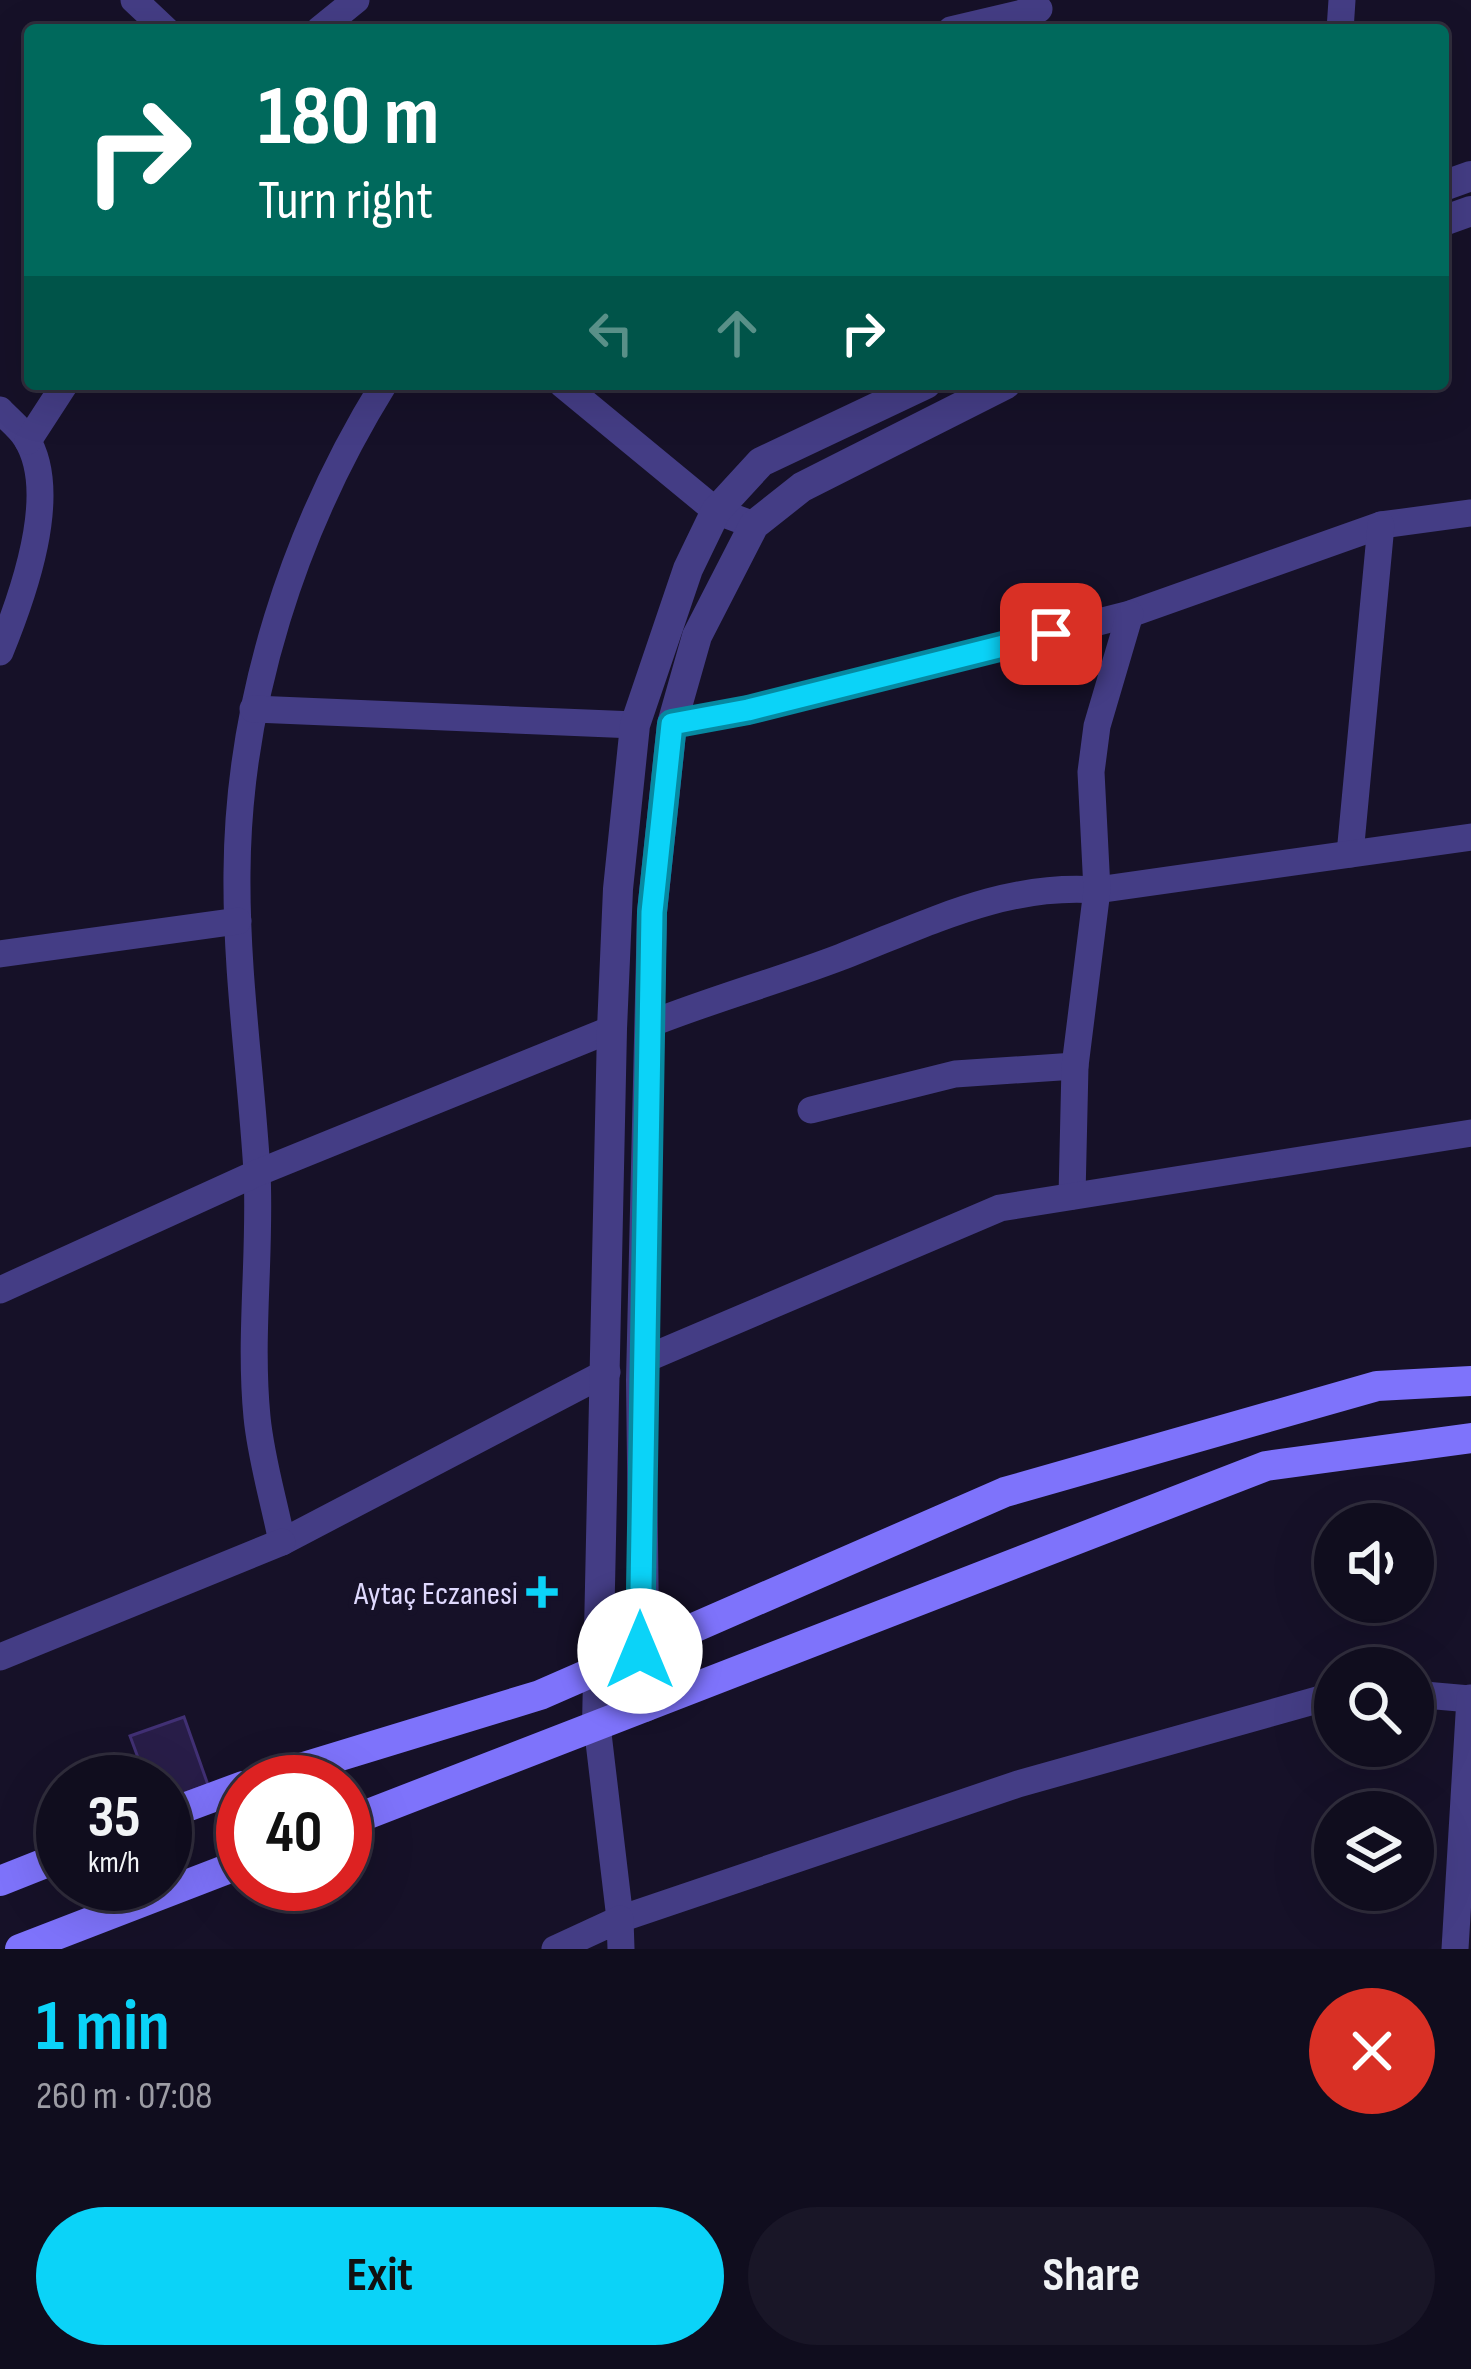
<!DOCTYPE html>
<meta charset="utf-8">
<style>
:root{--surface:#100d1e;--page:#191627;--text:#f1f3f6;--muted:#9c9ca4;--line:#302d3c;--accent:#0bd3f8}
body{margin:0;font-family:"Sofia Sans Condensed",sans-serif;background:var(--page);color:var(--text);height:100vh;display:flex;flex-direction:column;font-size:45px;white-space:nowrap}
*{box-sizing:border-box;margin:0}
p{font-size:39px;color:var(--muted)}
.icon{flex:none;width:66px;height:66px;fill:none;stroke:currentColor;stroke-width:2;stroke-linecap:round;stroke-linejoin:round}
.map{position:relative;height:1949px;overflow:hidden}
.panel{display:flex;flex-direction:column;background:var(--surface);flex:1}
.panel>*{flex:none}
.hud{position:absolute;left:24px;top:24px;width:1425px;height:366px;border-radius:12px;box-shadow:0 12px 48px #0002,0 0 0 3px var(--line);background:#00695c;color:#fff;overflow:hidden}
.buttons{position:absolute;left:1314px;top:1503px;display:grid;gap:24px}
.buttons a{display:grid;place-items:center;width:120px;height:120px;border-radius:50%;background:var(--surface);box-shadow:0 12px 48px #0002,0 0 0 3px var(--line);font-size:60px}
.speed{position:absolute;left:36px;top:1755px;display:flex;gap:24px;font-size:60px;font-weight:700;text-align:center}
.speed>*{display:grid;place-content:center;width:156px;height:156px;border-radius:50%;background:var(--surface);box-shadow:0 12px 48px #0002,0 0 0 3px var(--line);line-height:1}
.speed small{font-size:30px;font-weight:400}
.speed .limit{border:18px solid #d22;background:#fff;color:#111}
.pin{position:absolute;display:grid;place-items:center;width:102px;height:102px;color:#fff;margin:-51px;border-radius:24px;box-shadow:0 6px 18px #0006}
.me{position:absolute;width:132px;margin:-66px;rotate:0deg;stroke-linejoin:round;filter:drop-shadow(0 0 9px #0008)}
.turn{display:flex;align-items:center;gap:42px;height:252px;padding:0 36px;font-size:54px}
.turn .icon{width:156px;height:156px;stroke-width:2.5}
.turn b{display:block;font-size:84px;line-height:102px}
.lanes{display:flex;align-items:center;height:114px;padding:0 36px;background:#0003;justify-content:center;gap:60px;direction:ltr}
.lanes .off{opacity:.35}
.round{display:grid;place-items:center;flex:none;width:126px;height:126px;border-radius:63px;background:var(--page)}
.overview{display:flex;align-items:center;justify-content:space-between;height:204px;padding:0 36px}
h1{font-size:72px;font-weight:700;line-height:90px;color:var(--accent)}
.action{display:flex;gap:24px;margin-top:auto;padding:24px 36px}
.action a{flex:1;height:138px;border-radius:72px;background:var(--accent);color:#111;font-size:48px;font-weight:700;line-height:138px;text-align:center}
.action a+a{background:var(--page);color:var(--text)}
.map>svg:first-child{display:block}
.building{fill:#281d48;stroke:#413074;stroke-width:3}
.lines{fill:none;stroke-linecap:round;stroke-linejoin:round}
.minor{stroke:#443d85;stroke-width:27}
.tertiary{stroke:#443d85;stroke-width:30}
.secondary{stroke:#7e73fb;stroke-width:30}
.route-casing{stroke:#0789a1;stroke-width:30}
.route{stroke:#0bd3f8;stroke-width:21}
.poi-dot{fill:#0bd3f8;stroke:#161128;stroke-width:4.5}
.labels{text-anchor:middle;stroke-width:12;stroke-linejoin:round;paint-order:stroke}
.poi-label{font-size:33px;fill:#dfd9fe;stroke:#161128;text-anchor:end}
</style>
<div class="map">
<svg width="1471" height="1949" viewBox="0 0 1471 1949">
<rect width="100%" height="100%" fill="#161128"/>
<!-- building -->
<polygon class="building" points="184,1717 208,1785 165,1800 165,1782 147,1782 130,1736"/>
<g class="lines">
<!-- minor -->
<g class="minor">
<polyline points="134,0 166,30"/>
<polyline points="319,30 356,0"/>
<polyline points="951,30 1039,9"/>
<polyline points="1340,30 1342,0"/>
<path d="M384,384C294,529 238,702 237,873C236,974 251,1072 257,1172C261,1253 249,1336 257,1417C261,1459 274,1501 282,1542L607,1372"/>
<polyline points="562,384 716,511 754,525"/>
<path d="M0,410C8,419 20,428 26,438C61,493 22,598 0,652"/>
<polyline points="28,441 65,384"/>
<polyline points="253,709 635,725"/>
<polyline points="672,724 748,711 1130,614 1381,525 1471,513"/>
<polyline points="1350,854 1381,525"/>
<polyline points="0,954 238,921"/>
<path d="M650,1024C713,999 778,981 841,957C927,924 1004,883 1097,890L1471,837"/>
<polyline points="811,1110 955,1074 1075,1066"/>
<polyline points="1072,1196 1075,1066 1097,890 1091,772 1097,726 1130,614"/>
<polyline points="0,1290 257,1173 612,1029"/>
<polyline points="641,1361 1000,1208 1471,1133"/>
<polyline points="0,1657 282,1542"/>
<polyline points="1413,1694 1471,1699"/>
<polyline points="597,1725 620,1919 1018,1784 1335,1695"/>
<polyline points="555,1949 620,1919 621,1949"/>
<polyline points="1455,1949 1470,1698"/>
</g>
<!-- tertiary -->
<g class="tertiary">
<polyline points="1443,186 1471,176"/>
<polyline points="1443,221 1471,211"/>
<polyline points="645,1707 641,1380 652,912 672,724 697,636 754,525 802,487 1006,384"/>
<polyline points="597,1725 612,1029 618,889 635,725 688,569 716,511 761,462 926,384"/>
</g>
<!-- secondary -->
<g class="secondary">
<polyline points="255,1782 540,1695 1005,1492 1377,1386 1471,1381"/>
<polyline points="165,1815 243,1786"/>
<polyline points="345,1823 1266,1466 1471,1438"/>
<polyline points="0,1881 63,1856"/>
<polyline points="20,1949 243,1863"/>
</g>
</g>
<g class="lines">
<defs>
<polyline id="route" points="640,1651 652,912 672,724 748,710 1051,634"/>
</defs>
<!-- route casing -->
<use href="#route" class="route-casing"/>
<!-- route -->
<use href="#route" class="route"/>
</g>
<!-- markers -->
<path class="poi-dot" d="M536 1574h12v12h12v12h-12v12h-12v-12h-12v-12h12z"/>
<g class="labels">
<!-- poi labels -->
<g class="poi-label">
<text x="518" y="1604">Aytaç Eczanesi</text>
</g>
</g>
</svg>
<div class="buttons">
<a><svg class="icon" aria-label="sound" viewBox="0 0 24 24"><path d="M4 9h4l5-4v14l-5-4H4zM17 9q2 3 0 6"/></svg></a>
<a><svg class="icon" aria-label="search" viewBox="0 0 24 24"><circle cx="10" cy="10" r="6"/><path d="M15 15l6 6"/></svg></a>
<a><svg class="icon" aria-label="layers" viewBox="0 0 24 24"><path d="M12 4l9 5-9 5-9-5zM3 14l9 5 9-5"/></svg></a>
</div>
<div class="speed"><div>35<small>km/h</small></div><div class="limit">40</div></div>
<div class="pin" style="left:1051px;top:634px;background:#d93025"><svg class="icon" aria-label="arrive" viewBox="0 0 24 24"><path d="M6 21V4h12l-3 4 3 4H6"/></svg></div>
<svg class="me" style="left:640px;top:1651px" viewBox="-20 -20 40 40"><circle r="19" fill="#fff"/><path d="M0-13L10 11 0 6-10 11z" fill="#0bd3f8"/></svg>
<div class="hud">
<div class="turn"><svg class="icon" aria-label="right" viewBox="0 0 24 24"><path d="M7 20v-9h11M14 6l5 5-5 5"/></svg><div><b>180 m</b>Turn right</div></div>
<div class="lanes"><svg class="icon off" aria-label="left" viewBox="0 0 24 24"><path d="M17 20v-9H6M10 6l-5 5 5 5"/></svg><svg class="icon off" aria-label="ahead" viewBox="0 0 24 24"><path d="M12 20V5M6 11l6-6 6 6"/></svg><svg class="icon" aria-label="right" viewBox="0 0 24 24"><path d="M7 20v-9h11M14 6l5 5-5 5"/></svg></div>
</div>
</div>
<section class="panel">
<div class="overview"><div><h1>1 min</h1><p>260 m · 07:08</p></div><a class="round" style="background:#d93025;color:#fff"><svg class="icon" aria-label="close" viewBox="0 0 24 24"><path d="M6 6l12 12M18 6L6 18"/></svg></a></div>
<div class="action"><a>Exit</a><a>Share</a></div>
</section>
